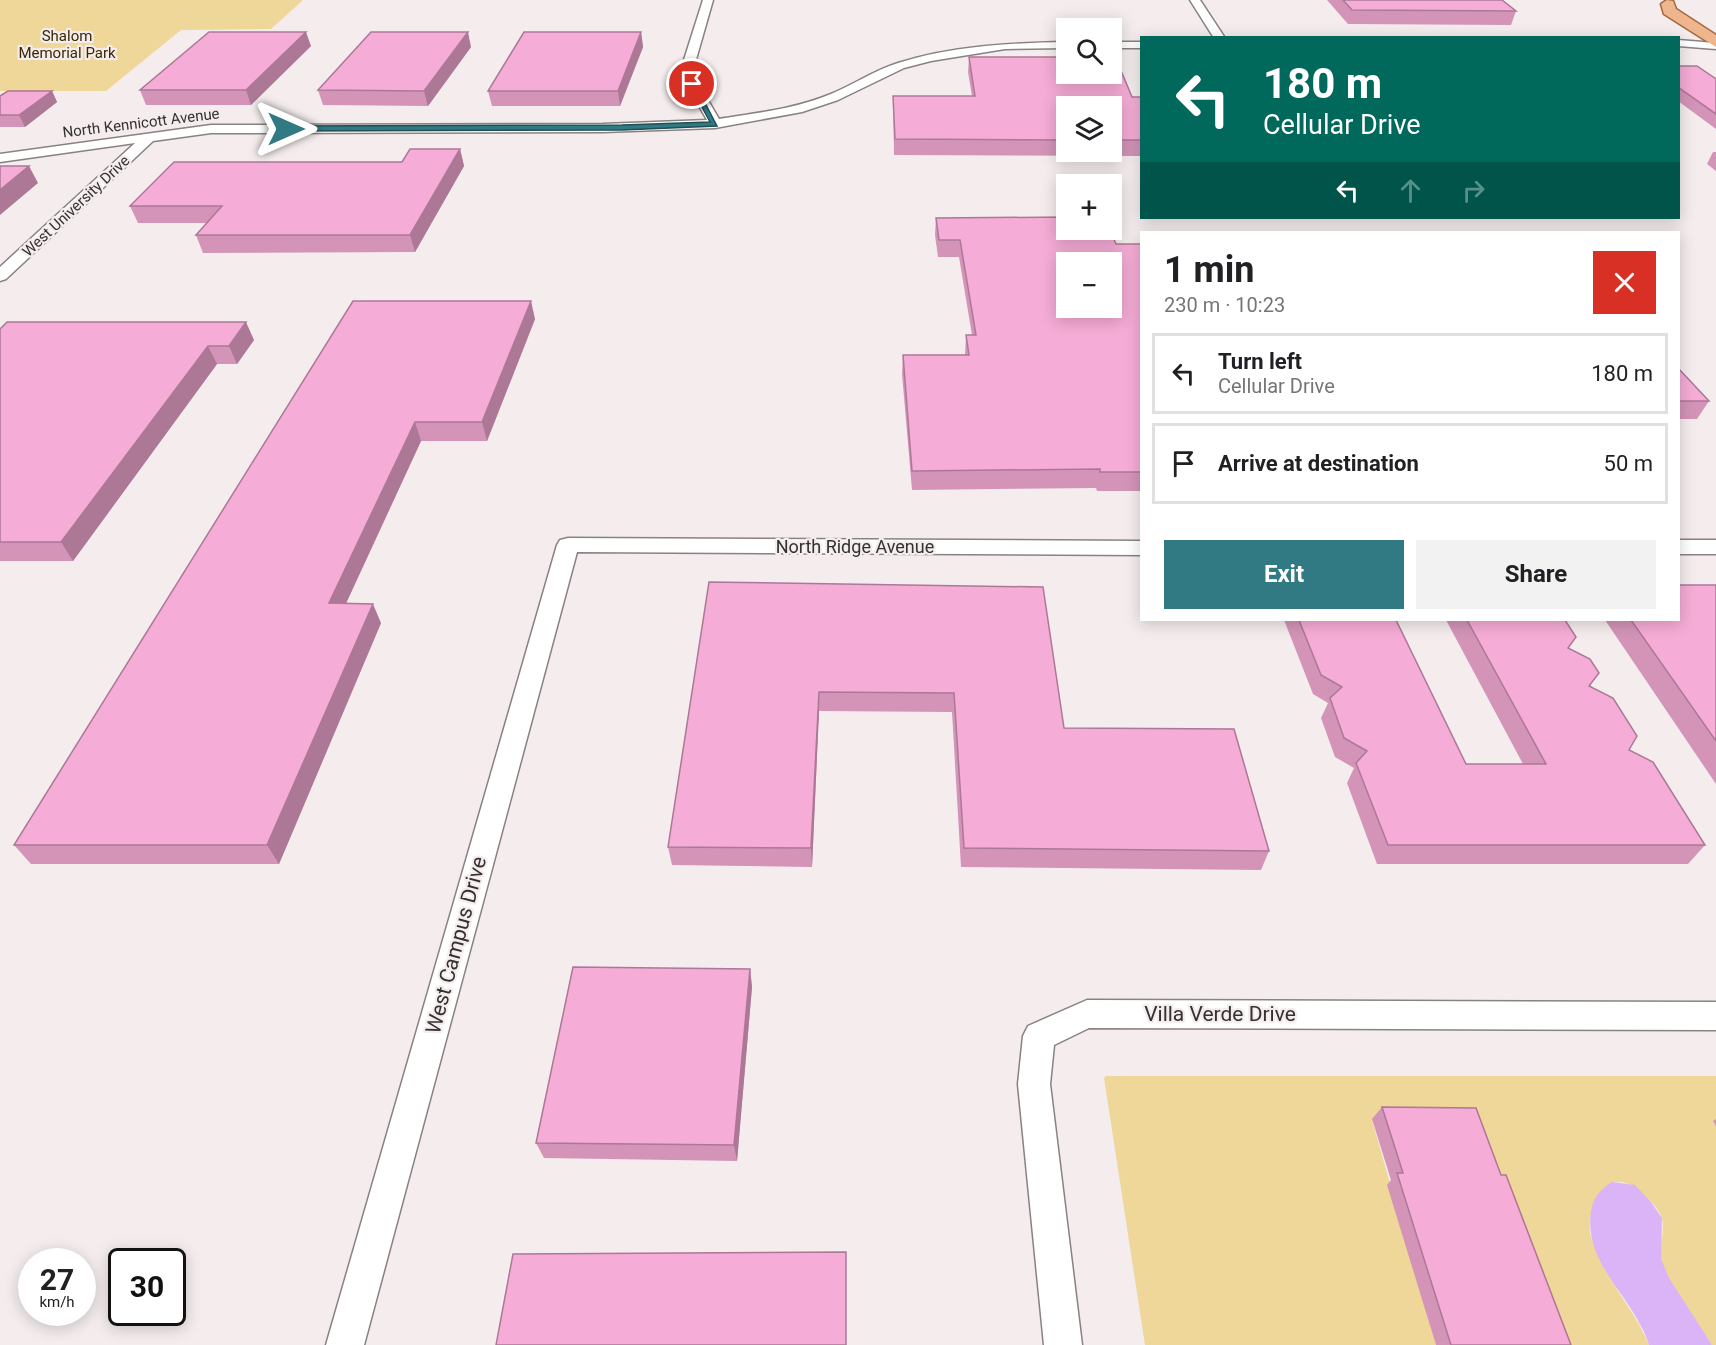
<!DOCTYPE html>
<meta charset="utf-8">
<style>
:root{--surface:#fff;--page:#f2f2f2;--text:#202124;--muted:#757577;--line:#e0e0e0;--accent:#317983}
body{margin:0;font-family:Roboto,sans-serif;background:var(--page);color:var(--text);height:100vh;display:flex;flex-direction:column;font-size:22px;white-space:nowrap}
*{box-sizing:border-box;margin:0}
p{font-size:20px;color:var(--muted)}
.icon{flex:none;width:33px;height:33px;fill:none;stroke:currentColor;stroke-width:2;stroke-linecap:round;stroke-linejoin:round}
.map{position:relative;flex:1;overflow:hidden}
.details{position:absolute;left:1140px;top:231px;width:540px;height:390px;display:flex;flex-direction:column;background:var(--surface);border-radius:0px;box-shadow:0 3px 15px #0003}
.details>*{flex:none}
.guide{position:absolute;left:1140px;top:36px;width:540px;height:183px;border-radius:0px;box-shadow:0 3px 15px #0003;background:#00695c;color:#fff;overflow:hidden}
.tools{position:absolute;left:1056px;top:18px;display:grid;gap:12px}
.tools a{display:grid;place-items:center;width:66px;height:66px;border-radius:0px;background:var(--surface);box-shadow:0 3px 15px #0003;font-size:30px}
.speed{position:absolute;left:18px;top:1248px;display:flex;gap:12px;font-size:30px;font-weight:700;text-align:center}
.speed>*{display:grid;place-content:center;width:78px;height:78px;border-radius:50%;background:var(--surface);box-shadow:0 3px 15px #0003;line-height:1}
.speed small{font-size:15px;font-weight:400}
.speed .limit{border:3px solid #111;border-radius:9px;background:#fff;color:#111}
.pin{position:absolute;display:grid;place-items:center;width:51px;height:51px;color:#fff;margin:-26px;border:3px solid #fff;border-radius:50%;box-shadow:0 2px 6px #0007}
.me{position:absolute;width:66px;margin:-33px;rotate:90deg;stroke-linejoin:round;filter:drop-shadow(0 0 4px #0008)}
.turn{display:flex;align-items:center;gap:21px;height:126px;padding:0 24px;font-size:27px}
.turn .icon{width:78px;height:78px;stroke-width:2.5}
.turn b{display:block;font-size:42px;line-height:51px}
.lanes{display:flex;align-items:center;height:57px;padding:0 24px;background:#0003;justify-content:center;gap:30px;direction:ltr}
.lanes .off{opacity:.35}
.round{display:grid;place-items:center;flex:none;width:63px;height:63px;border-radius:0px;background:var(--page)}
.summary{display:flex;align-items:center;justify-content:space-between;height:102px;padding:0 24px}
h1{font-size:36px;font-weight:700;line-height:45px}
.cta{display:flex;gap:12px;margin-top:auto;padding:12px 24px}
.cta a{flex:1;height:69px;border-radius:0px;background:var(--accent);color:#fff;font-size:24px;font-weight:700;line-height:69px;text-align:center}
.cta a+a{background:var(--page);color:var(--text)}
ul{padding:0;list-style:none}
li{display:flex;align-items:center;gap:18px;height:81px;margin:0 12px 9px;padding:0 12px;border:3px solid var(--line);border-radius:0px}
li div{flex:1}
li b{display:block;font-size:22px}
li em{font-style:normal}
.map>svg:first-child{display:block}
.green{fill:#efd699}
.water{fill:#dab4f6}
.lines{fill:none;stroke-linecap:round;stroke-linejoin:round}
.street-casing{stroke:#898282;stroke-width:3}
.primary-casing{stroke:#a6683d;stroke-width:3}
.street{fill:#fff;fill-rule:evenodd}
.primary{fill:#efb68e;fill-rule:evenodd}
.wall{fill:#d394b8;fill-rule:evenodd}
.shaded-wall{fill:#ac7896}
.building{fill:#f5acd6;stroke:#ac7896;stroke-width:1.5;fill-rule:evenodd}
.route{fill:#317983;stroke:#204f55;stroke-width:1.5}
.labels{text-anchor:middle;stroke-width:4.5;stroke-linejoin:round;paint-order:stroke}
.far-park-label{font-size:15px;fill:#382800;stroke:#f5eded}
.far-street-label{font-size:15px;fill:#343131;stroke:#f5eded}
.street-label{font-size:18px;fill:#343131;stroke:#f5eded}
.near-street-label{font-size:21px;fill:#343131;stroke:#f5eded}
</style>
<div class="map">
<svg width="1716" height="1345" viewBox="0 0 1716 1345">
<rect width="100%" height="100%" fill="#f5eded"/>
<!-- green -->
<g class="green">
<polygon points="0,0 303,0 271,29 181,30 106,91 0,91"/>
<path d="M1106,1076H1716V1121L1713,1122L1716,1127V1345H1712C1698,1322 1665,1284 1661,1259C1659,1246 1665,1230 1662,1218C1660,1212 1653,1203 1648,1199C1616,1162 1587,1191 1590,1232C1591,1239 1595,1247 1598,1254C1611,1287 1636,1312 1649,1345H1552L1372,1120L1436,1345H1145L1104,1078Z"/>
</g>
<!-- water -->
<path class="water" d="M1612,1182L1635,1185L1651,1202L1662,1218L1661,1259L1669,1278L1712,1345H1649C1647,1339 1645,1333 1642,1328C1623,1289 1584,1259 1591,1211C1593,1198 1601,1188 1612,1182Z"/>
<g class="lines">
<defs>
<g id="street">
<path d="M703,0H713L695,63V78L719,119C756,113 795,109 831,94C853,85 875,70 898,63C952,46 1010,43 1066,42V48L1005,49L931,61L904,68L838,100L802,112L715,128L603,132L211,133L153,141L6,279L0,281V267L135,143L0,162V154L211,125L603,124L707,120L683,78V63Z"/>
<polygon points="1190,0 1200,0 1225,38 1214,38"/>
<polygon points="1678,40 1716,43 1716,49 1678,46"/>
<rect x="1112" y="42" width="30" height="6"/>
<polygon points="568,538 1142,541 1142,555 577,552 364,1345 326,1345 557,545 560,540"/>
<rect x="1678" y="540" width="38" height="14"/>
<polygon points="1087,1000 1716,1002 1716,1030 1089,1028 1054,1045 1050,1084 1082,1345 1044,1345 1018,1084 1023,1036 1028,1026"/>
</g>
<polygon id="primary" points="1667,0 1673,1 1676,9 1716,35 1716,47 1664,14 1661,4"/>
</defs>
<!-- street casing -->
<use href="#street" class="street-casing"/>
<!-- primary casing -->
<use href="#primary" class="primary-casing"/>
<!-- street -->
<use href="#street" class="street"/>
<!-- primary -->
<use href="#primary" class="primary"/>
</g>
<!-- wall -->
<g class="wall">
<polygon points="1327,0 1502,0 1516,11 1511,25 1348,24"/>
<polygon points="641,32 643,47 620,106 492,106 488,91"/>
<polygon points="311,46 251,105 146,105 140,90"/>
<polygon points="471,47 428,106 323,105 318,90"/>
<path d="M969,57L1132,97H1142V156L894,155L893,96H972L968,72ZM1066,106H1112V152H1066Z"/>
<polygon points="1678,66 1716,79 1716,129 1678,101"/>
<polygon points="52,91 57,102 25,127 0,127 0,96"/>
<polygon points="460,149 464,166 415,252 203,253 196,235 207,223 138,223 130,206 402,162"/>
<polygon points="1713,152 1716,152 1716,171 1707,164"/>
<polygon points="936,218 1116,244 1142,244 1142,491 1097,491 1096,488 912,490 902,374 903,355 965,355 966,335 972,335 959,257 938,257 935,235"/>
<polygon points="353,301 535,319 487,441 421,441 346,603 381,623 279,864 31,864 14,845"/>
<polygon points="0,329 254,340 237,364 217,364 73,561 0,561"/>
<polygon points="1678,368 1709,401 1697,419 1678,419"/>
<polygon points="709,582 1064,728 1269,851 1261,870 961,867 952,712 819,711 812,867 672,865 668,847"/>
<polygon points="1716,585 1716,784 1605,620 1678,620"/>
<polygon points="1284,620 1396,620 1466,764 1523,764 1446,620 1565,620 1569,649 1629,750 1705,845 1688,864 1377,864 1347,783 1354,768 1335,757 1321,718 1328,703 1313,694"/>
<polygon points="750,969 752,987 737,1161 544,1158 536,1143"/>
<polygon points="1382,1107 1501,1175 1571,1345 1436,1345 1387,1185 1391,1180 1372,1119"/>
<polygon points="1716,1119 1716,1127 1713,1121"/>
</g>
<!-- shaded-wall -->
<g class="shaded-wall">
<polygon points="306,32 311,46 251,105 246,90"/>
<polygon points="468,32 471,47 428,106 424,91"/>
<polygon points="641,32 643,47 620,106 618,91"/>
<polygon points="52,91 57,102 25,127 19,115"/>
<polygon points="460,149 464,166 415,252 410,235"/>
<polygon points="29,166 38,183 0,215 0,190"/>
<polygon points="531,301 535,319 487,441 482,422"/>
<polygon points="246,322 254,340 237,364 229,346"/>
<polygon points="208,346 217,364 73,561 61,542"/>
<polygon points="415,422 421,441 337,623 329,603"/>
<polygon points="373,604 381,623 279,864 267,845"/>
<polygon points="819,692 819,711 812,867 811,848"/>
<polygon points="750,969 752,987 737,1161 734,1145"/>
</g>
<!-- building -->
<g class="building">
<polygon points="1343,0 1502,0 1516,11 1352,10"/>
<polygon points="209,32 306,32 246,90 140,90"/>
<polygon points="371,32 468,32 424,91 318,90"/>
<polygon points="524,32 641,32 618,91 488,91"/>
<polygon points="969,57 1066,57 1066,74 1112,74 1112,61 1117,61 1132,97 1142,97 1142,140 1112,140 1112,106 1066,106 1066,140 895,139 893,96 975,96"/>
<polygon points="1678,66 1697,66 1716,79 1716,114 1678,87"/>
<polygon points="8,91 52,91 19,115 0,115 0,96"/>
<polygon points="410,149 460,149 410,235 196,235 222,206 130,206 174,162 402,162"/>
<polygon points="0,166 29,166 0,190"/>
<path d="M1066,217V230H1110L1116,244H1142V472H1100V469L912,471L903,355H969L966,335H976L960,240H939L936,218ZM1066,262H1112V308H1066Z"/>
<polygon points="353,301 531,301 482,422 415,422 329,603 373,604 267,845 14,845"/>
<polygon points="7,322 246,322 229,346 208,346 61,542 0,542 0,329"/>
<polygon points="1678,368 1709,401 1678,401"/>
<polygon points="709,582 1043,587 1064,728 1234,729 1269,851 964,848 954,693 819,692 811,848 668,847"/>
<polygon points="1678,585 1716,585 1716,741 1631,620 1678,620"/>
<polygon points="1299,620 1396,620 1466,764 1546,764 1467,620 1565,620 1576,637 1568,648 1590,659 1599,673 1589,686 1613,698 1637,736 1629,750 1653,762 1705,845 1388,845 1356,763 1367,751 1344,738 1330,698 1342,687 1321,675"/>
<polygon points="573,967 750,969 734,1145 536,1143"/>
<polygon points="1382,1107 1476,1108 1501,1175 1506,1175 1571,1345 1451,1345 1397,1173 1403,1173"/>
<polygon points="846,1252 846,1345 496,1345 513,1254"/>
</g>
<!-- route -->
<polygon class="route" points="689,83 695,84 717,126 622,130 286,131 282,129 286,126 622,125 710,122"/>
<g class="labels">
<!-- far-park labels -->
<g class="far-park-label">
<text x="67" y="41">Shalom<tspan x="67" dy="17">Memorial Park</tspan></text>
</g>
<!-- far-street labels -->
<g class="far-street-label">
<text transform="translate(141 123) rotate(-7)" y="5">North Kennicott Avenue</text>
<text transform="translate(76 206) rotate(-43)" y="5">West University Drive</text>
</g>
<!-- street labels -->
<g class="street-label">
<text x="855" y="553">North Ridge Avenue</text>
</g>
<!-- near-street labels -->
<g class="near-street-label">
<text transform="translate(456 945) rotate(-75)" y="7">West Campus Drive</text>
<text x="1220" y="1021">Villa Verde Drive</text>
</g>
</g>
</svg>
<div class="tools">
<a><svg class="icon" aria-label="search" viewBox="0 0 24 24"><circle cx="10" cy="10" r="6"/><path d="M15 15l6 6"/></svg></a>
<a><svg class="icon" aria-label="layers" viewBox="0 0 24 24"><path d="M12 4l9 5-9 5-9-5zM3 14l9 5 9-5"/></svg></a>
<a>+</a>
<a>−</a>
</div>
<div class="speed"><div>27<small>km/h</small></div><div class="limit">30</div></div>
<div class="pin" style="left:692px;top:84px;background:#d93025"><svg class="icon" aria-label="arrive" viewBox="0 0 24 24"><path d="M6 21V4h12l-3 4 3 4H6"/></svg></div>
<svg class="me" style="left:286px;top:129px" viewBox="-20 -20 40 40"><path d="M0-17L14 15 0 8-14 15z" fill="#317983" stroke="#fff" stroke-width="4"/></svg>
<div class="guide">
<div class="turn"><svg class="icon" aria-label="left" viewBox="0 0 24 24"><path d="M17 20v-9H6M10 6l-5 5 5 5"/></svg><div><b>180 m</b>Cellular Drive</div></div>
<div class="lanes"><svg class="icon" aria-label="left" viewBox="0 0 24 24"><path d="M17 20v-9H6M10 6l-5 5 5 5"/></svg><svg class="icon off" aria-label="ahead" viewBox="0 0 24 24"><path d="M12 20V5M6 11l6-6 6 6"/></svg><svg class="icon off" aria-label="right" viewBox="0 0 24 24"><path d="M7 20v-9h11M14 6l5 5-5 5"/></svg></div>
</div>
<section class="details">
<div class="summary"><div><h1>1 min</h1><p>230 m · 10:23</p></div><a class="round" style="background:#d93025;color:#fff"><svg class="icon" aria-label="close" viewBox="0 0 24 24"><path d="M6 6l12 12M18 6L6 18"/></svg></a></div>
<ul>
<li><svg class="icon" aria-label="left" viewBox="0 0 24 24"><path d="M17 20v-9H6M10 6l-5 5 5 5"/></svg><div><b>Turn left</b><p>Cellular Drive</p></div><em>180 m</em></li>
<li><svg class="icon" aria-label="arrive" viewBox="0 0 24 24"><path d="M6 21V4h12l-3 4 3 4H6"/></svg><div><b>Arrive at destination</b></div><em>50 m</em></li>
</ul>
<div class="cta"><a>Exit</a><a>Share</a></div>
</section>
</div>
